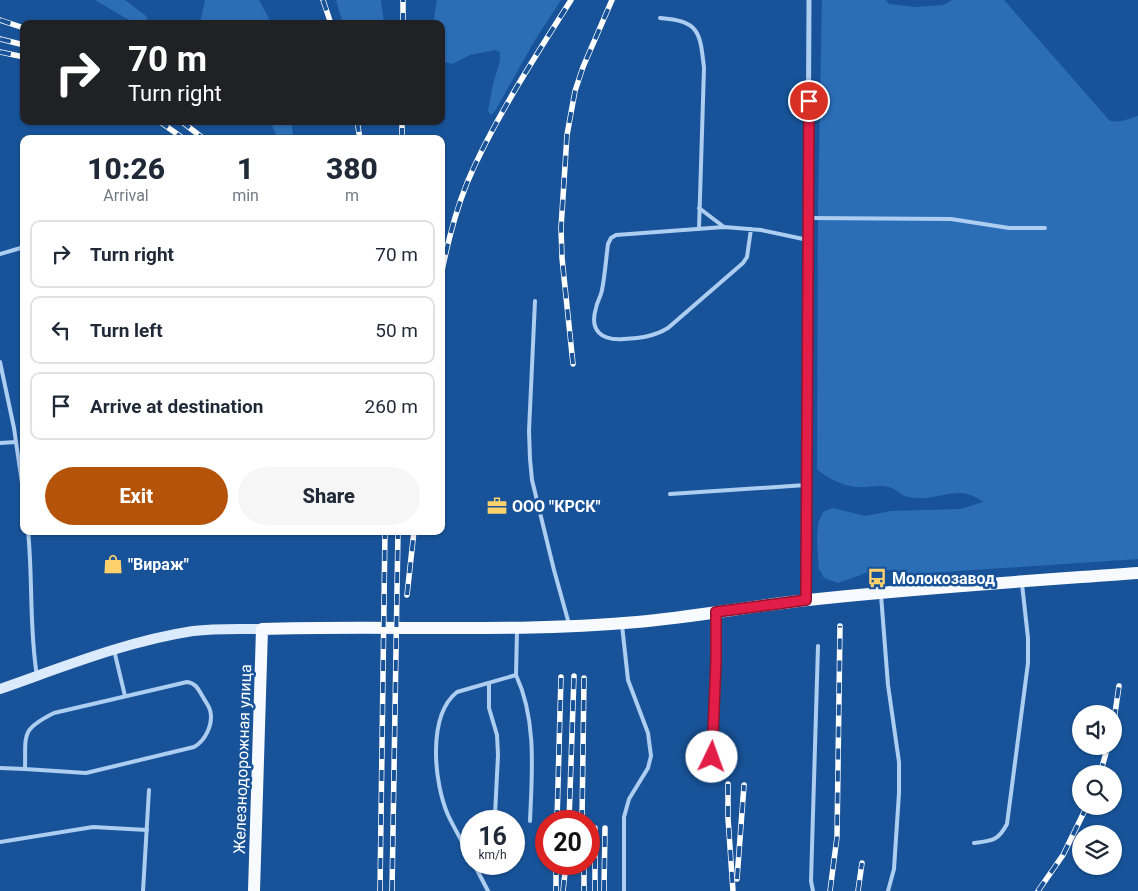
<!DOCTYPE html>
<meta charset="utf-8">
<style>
:root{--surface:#fff;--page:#f6f6f7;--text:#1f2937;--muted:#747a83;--line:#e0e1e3;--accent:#b45309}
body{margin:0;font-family:Roboto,sans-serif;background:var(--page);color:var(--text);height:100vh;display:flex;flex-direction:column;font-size:19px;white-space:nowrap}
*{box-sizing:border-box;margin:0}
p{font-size:16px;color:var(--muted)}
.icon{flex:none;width:28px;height:28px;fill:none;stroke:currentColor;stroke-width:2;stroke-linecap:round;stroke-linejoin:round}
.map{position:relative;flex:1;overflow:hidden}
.panel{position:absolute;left:20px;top:135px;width:425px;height:400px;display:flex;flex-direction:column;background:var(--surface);border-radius:10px;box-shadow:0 1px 4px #0004}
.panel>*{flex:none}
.top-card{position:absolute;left:20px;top:20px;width:425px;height:105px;border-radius:10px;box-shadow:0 1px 4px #0004;background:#202124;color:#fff;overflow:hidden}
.tools{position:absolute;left:1072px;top:705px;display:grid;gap:10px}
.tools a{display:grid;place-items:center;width:50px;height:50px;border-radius:50%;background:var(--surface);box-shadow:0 1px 4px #0004;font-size:25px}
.speed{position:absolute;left:460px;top:810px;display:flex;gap:10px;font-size:25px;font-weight:700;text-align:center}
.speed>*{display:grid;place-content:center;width:65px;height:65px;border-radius:50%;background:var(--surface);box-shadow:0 1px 4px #0004;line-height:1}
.speed small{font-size:12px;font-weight:400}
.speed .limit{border:8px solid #d22;background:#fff;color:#111}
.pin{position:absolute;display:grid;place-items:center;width:42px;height:42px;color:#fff;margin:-21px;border:2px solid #fff;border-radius:50%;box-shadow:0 1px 5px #0007}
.me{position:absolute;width:55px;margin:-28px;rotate:3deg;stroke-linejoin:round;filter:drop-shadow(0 0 4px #0008)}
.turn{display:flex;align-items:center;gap:18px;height:105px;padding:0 25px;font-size:22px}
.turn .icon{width:65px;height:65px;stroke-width:2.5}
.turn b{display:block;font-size:35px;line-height:42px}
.eta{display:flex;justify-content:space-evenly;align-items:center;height:85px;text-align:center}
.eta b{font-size:30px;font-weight:800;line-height:35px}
.primary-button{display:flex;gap:10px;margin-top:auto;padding:10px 25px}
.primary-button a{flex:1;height:58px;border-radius:30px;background:var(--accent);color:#fff;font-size:20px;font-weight:800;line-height:58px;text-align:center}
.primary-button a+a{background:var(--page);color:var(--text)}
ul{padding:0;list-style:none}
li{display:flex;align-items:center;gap:15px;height:68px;margin:0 10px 8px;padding:0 15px;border:2px solid var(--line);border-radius:10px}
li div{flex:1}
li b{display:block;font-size:19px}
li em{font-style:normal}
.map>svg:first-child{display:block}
.green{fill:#2c6eb6}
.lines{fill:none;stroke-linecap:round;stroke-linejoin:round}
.lane{stroke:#adcdf1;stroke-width:4}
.street{stroke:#adcdf1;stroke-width:5}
.secondary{stroke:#dbeafc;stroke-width:10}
.primary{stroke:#f7faff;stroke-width:12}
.rail-casing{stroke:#fff;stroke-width:5.5}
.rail{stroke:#185399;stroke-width:4;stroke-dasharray:11;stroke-linecap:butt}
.route-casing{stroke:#92132f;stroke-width:12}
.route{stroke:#e11d48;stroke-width:9}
.labels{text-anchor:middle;stroke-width:5;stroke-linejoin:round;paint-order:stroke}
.poi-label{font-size:16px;font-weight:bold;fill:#fff;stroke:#185399;text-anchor:start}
.street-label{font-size:16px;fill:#fff;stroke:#185399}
</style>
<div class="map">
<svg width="1138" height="891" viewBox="0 0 1138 891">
<rect width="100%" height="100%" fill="#185399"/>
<!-- green -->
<g class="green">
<polygon points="95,0 125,0 146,16 148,22 134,23"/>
<polygon points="205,0 259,0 272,24 200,24"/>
<polygon points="336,0 381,0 384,24 343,24"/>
<polygon points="437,0 561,0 535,40 495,111 491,115 488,111 493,84 500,61 500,52 495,50 470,55 452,64 441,61 441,24 433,24"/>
<path d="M822,0H886L889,4L916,7L943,5L952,0H1004L1109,120C1118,124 1128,119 1138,116V559L915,574L893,570H884L871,571L838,583L824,578L819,569L817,541L818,523L823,512L833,508L865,516L891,511L961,509L983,502C962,486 948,496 925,498C919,498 910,498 905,496C901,495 897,490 892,488C883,484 871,487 862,487C846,488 828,479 817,469L818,208Z"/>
<polygon points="270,121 292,121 293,139 278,139"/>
</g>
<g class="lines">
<!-- lane -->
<g class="lane">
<path d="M660,18C699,21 700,31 704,68L699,229"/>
<polyline points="699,208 724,227"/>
<polyline points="808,218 951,219 1009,228 1045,228"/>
<path d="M751,229L747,257L743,263L668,328C653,337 640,338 624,339C602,341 589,331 596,308C597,302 601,296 602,290C605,275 606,259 608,244L611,238L616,235L724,227L761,230L808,240"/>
<polyline points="0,254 24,247"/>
<polyline points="535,301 529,431 530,459 532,480 554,570 569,624"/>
<polyline points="0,362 14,428 24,497"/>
<polyline points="0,443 16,442"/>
<polyline points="670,494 806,485"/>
<path d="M28,531C33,579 29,628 37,676"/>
<polyline points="881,595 888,685 899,762 899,793 894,869 888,891"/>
<polyline points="622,625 628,680 648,733 651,756 648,768 629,799 624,817 624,891"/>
<polyline points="114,650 125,696"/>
<path d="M516,675C537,720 532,773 530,821"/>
<path d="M187,682C196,683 198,689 203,697C205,701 209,706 210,710C214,724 205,741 194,747L86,773L25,769C26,734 20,730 54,713Z"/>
<polyline points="489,683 489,708 497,735 498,755 495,815"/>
<polyline points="0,768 25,769"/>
<polyline points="711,777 716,661 715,614"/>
<polyline points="0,842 93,827 147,830"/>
<path d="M974,843C992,841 998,841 1007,824L1028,663V638L1022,584"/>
<path d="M471,859C464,844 455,830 448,815C434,783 427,716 457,692L516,675L517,631"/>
<polyline points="474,864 488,891"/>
<polyline points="143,891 149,790"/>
<polyline points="813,891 811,881 818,646"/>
</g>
<!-- street -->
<polyline class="street" points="806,600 809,0"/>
<!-- secondary -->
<path class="secondary" d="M0,689C63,667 127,641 193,631C216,628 239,629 262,629"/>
<!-- primary -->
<path class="primary" d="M254,891L262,629C387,625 512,633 637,622C694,617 751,606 808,600C917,588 1028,581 1138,573"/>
<defs>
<g id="rail">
<polyline points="323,0 331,24"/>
<polyline points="0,20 24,28"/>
<polyline points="403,24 403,0"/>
<polyline points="0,39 24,45"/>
<polyline points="0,52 24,57"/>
<polyline points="159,121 184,139"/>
<polyline points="181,121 204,139"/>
<polyline points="357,121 360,139"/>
<polyline points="402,139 402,121"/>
<path d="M441,276C447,245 455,213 467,183C493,121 535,57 571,0"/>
<polyline points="573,364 562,258 561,228 567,135 575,91 583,67 612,0"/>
<polyline points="407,595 414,531"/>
<polyline points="1114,720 1119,686"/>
<polyline points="1100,774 1108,746"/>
<polyline points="728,784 728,818 733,891"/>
<polyline points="557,821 561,677"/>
<polyline points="569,821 574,676"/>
<polyline points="582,821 584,678"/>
<polyline points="556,864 556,891"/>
<polyline points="584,864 584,891"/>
<polyline points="737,879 744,785"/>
<polyline points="380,891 385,531"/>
<polyline points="392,891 398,531"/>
<polyline points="563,891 566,864"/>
<polyline points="595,891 595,828"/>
<polyline points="604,891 605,828"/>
<polyline points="830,891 837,837 840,626"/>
<polyline points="858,891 862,863"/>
<polyline points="1038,891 1063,855 1087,806"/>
</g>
</defs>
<!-- rail casing -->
<use href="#rail" class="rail-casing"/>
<!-- rail -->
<use href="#rail" class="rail"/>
</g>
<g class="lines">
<defs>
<polyline id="route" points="712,757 716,661 716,612 806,600 809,101"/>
</defs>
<!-- route casing -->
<use href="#route" class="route-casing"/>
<!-- route -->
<use href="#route" class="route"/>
</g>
<!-- icons -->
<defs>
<symbol id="office-bare" viewBox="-9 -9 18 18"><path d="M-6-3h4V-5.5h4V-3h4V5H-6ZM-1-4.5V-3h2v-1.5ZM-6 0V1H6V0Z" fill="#ffd16d" stroke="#185399" stroke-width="2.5" paint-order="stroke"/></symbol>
<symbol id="shop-bare" viewBox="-9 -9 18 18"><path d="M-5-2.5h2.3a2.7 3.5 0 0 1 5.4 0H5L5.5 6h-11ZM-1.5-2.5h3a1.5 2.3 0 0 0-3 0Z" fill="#ffd16d" stroke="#185399" stroke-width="2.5" paint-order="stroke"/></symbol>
<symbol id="bus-bare" viewBox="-9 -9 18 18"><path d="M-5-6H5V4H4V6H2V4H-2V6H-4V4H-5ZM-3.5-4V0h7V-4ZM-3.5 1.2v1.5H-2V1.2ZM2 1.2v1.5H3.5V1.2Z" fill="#ffd16d" stroke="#185399" stroke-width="2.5" paint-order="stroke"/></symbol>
</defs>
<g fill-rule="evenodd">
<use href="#office-bare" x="483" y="492" width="28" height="28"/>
<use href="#shop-bare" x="99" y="550" width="28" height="28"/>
<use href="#bus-bare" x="863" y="564" width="28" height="28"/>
</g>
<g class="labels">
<!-- poi labels -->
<g class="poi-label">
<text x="512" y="512">ООО "КРСК"</text>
<text x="128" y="570">"Вираж"</text>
<text x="892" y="584">Молокозавод</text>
</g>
<!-- street labels -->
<g class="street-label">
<text transform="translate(242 759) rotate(-88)" y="6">Железнодорожная улица</text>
</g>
</g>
</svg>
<div class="tools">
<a><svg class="icon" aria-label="sound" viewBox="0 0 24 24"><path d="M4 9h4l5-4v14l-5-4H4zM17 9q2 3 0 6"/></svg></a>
<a><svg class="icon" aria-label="search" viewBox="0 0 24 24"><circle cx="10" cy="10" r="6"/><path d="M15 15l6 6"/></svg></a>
<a><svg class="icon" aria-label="layers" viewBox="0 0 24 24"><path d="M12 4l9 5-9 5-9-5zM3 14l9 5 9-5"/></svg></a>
</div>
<div class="speed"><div>16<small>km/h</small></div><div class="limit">20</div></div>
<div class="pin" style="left:809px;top:101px;background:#d93025"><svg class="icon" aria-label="arrive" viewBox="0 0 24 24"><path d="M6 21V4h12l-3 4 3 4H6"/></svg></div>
<svg class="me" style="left:712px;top:757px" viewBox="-20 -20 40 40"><circle r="19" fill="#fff"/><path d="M0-13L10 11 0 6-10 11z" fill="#e11d48"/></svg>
<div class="top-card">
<div class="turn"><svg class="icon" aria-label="right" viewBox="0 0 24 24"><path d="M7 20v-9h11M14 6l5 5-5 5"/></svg><div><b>70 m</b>Turn right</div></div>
</div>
<section class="panel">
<div class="eta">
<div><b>10:26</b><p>Arrival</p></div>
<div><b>1</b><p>min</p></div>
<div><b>380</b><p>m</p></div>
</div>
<ul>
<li><svg class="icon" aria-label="right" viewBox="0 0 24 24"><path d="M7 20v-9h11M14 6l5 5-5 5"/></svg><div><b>Turn right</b></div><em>70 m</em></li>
<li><svg class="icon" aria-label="left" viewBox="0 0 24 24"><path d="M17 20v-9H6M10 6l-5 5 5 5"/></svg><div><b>Turn left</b></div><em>50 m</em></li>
<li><svg class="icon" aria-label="arrive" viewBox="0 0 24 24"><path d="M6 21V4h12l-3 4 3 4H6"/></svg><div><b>Arrive at destination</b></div><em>260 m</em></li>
</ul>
<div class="primary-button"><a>Exit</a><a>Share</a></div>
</section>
</div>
